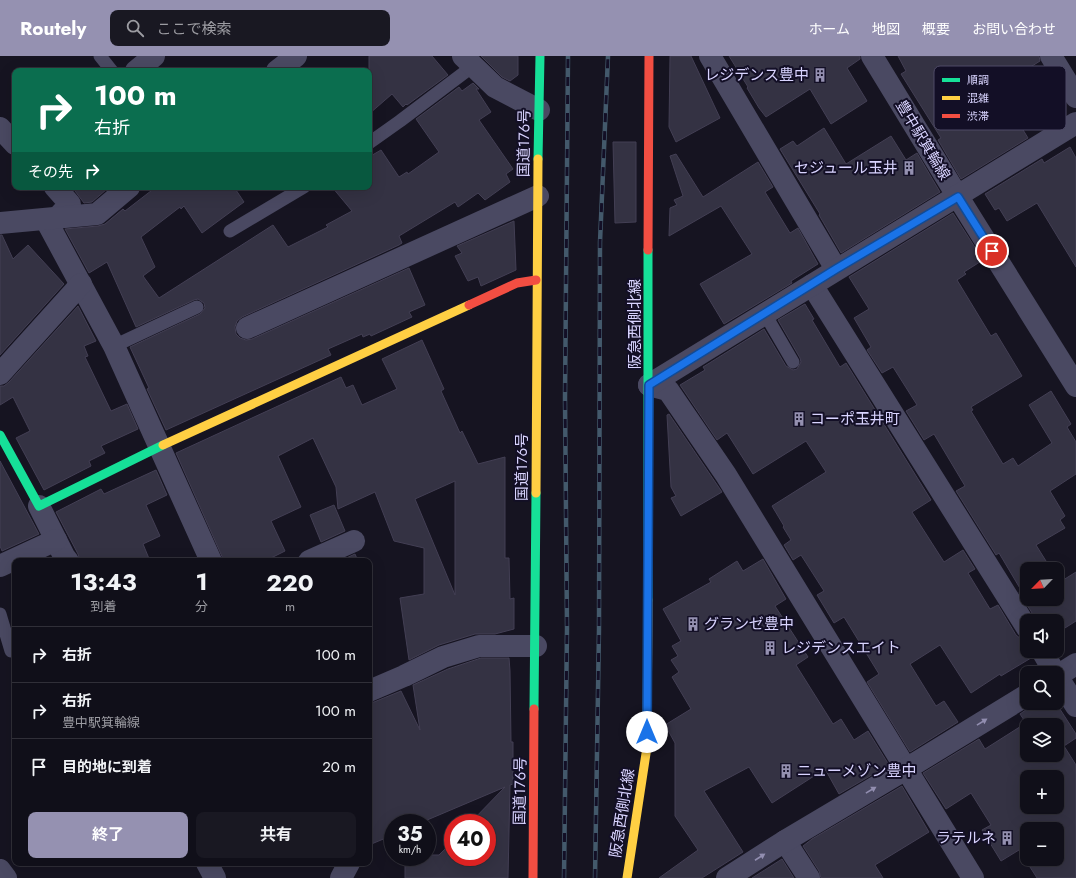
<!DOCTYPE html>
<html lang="ja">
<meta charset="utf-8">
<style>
:root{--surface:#100f19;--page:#191822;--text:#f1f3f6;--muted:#9c9ca2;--line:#302f38;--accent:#9591b1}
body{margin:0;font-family:Jost,"Noto Sans JP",sans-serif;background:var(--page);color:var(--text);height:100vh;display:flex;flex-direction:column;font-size:15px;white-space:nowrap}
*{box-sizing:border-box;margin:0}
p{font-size:13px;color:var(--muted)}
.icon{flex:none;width:22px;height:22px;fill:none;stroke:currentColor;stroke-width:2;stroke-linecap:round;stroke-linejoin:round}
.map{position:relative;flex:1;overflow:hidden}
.sheet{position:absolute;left:12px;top:502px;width:360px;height:308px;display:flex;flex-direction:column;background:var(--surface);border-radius:8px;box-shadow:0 4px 16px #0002,0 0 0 1px var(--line)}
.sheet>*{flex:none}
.hud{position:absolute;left:12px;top:12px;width:360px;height:122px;border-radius:8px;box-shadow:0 4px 16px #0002,0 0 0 1px var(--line);background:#0b6e4f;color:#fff;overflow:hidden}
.needle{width:26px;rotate:245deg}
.controls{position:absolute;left:1020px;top:506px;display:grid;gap:8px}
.controls a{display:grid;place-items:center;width:44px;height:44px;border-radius:8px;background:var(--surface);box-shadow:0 4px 16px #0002,0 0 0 1px var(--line);font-size:20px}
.speed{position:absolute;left:384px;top:758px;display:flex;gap:8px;font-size:20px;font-weight:700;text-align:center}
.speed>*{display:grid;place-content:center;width:52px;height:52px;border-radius:50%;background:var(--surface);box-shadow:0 4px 16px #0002,0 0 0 1px var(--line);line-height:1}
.speed small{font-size:10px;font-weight:400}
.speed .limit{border:6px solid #d22;background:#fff;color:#111}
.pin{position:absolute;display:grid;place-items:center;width:34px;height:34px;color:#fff;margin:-17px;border:2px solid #fff;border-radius:50%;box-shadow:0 1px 4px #0007}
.me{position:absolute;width:44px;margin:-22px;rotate:0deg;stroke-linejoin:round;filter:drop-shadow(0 0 3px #0008)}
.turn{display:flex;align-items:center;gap:14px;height:84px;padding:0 16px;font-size:18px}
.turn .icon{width:52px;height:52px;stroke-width:2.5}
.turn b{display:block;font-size:28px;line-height:34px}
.then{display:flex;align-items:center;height:38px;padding:0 16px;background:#0003;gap:8px;font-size:15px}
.eta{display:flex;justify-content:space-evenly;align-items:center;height:68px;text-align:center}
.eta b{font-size:24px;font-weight:700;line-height:28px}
.primary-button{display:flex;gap:8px;margin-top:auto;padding:8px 16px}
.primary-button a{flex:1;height:46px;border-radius:8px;background:var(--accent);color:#fff;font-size:16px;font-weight:700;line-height:46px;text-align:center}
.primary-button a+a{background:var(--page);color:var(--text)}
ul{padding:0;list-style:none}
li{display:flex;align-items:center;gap:12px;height:56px;padding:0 16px;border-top:1px solid var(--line)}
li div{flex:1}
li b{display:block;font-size:15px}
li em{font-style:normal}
header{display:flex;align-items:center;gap:24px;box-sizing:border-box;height:56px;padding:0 20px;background:var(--accent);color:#fff}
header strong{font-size:19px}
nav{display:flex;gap:22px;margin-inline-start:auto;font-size:14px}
.search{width:280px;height:36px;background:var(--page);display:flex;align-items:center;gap:10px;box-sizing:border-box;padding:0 14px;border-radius:8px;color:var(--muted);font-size:15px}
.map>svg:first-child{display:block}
.building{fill:#343243;stroke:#433f54;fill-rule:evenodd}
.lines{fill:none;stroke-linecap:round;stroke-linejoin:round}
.lane{stroke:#4a4962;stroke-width:13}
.street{stroke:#4a4962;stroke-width:22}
.fast{stroke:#16e098;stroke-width:9}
.slow{stroke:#ffcf43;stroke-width:9}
.jam{stroke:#f24e42;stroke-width:9}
.rail-casing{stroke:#43596b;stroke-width:4.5}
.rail{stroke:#130f26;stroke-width:3;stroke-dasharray:9;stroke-linecap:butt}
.oneway{fill:#928eb0}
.route-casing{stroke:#114b97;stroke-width:10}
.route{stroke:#1a73e8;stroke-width:7}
.labels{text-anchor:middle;stroke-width:4;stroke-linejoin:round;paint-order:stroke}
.poi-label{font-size:15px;fill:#d9d4ff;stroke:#130f26;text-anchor:start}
.street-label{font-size:15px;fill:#d9d4ff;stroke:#130f26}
.key{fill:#130f26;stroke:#4e4a67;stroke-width:1}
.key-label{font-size:11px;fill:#d9d4ff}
</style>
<header>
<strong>Routely</strong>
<div class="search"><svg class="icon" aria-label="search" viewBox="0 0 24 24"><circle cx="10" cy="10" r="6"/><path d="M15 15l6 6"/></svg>ここで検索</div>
<nav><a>ホーム</a><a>地図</a><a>概要</a><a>お問い合わせ</a></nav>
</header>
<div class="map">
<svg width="1076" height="822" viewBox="0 0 1076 822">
<rect width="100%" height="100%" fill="#161421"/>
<!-- building -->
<g class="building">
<polygon points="369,0 432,0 448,19 407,49 406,48 403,51 392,38 369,58"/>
<polygon points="481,0 518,0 518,19 510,25 502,21"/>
<polygon points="670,0 691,0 720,62 676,86 669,71"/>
<polygon points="729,0 860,0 860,3 847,12 867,45 831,68 810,33 766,61 759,52 747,32 748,31"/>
<polygon points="898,0 1039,0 1040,5 1002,29 1014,48 1009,51 1028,82 961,123 938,84 941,82 901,18 906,15"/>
<polygon points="473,27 479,33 476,33 491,56 479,64 513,113 506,118 510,126 485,144 478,137 458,151 455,146 399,180 402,187 399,189 242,261 237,265 235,271 236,278 240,282 246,284 252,283 409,212 425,249 409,256 412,261 371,280 370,278 363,281 362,278 328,293 331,299 166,374 147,333 149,332 130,291 200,258 205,252 204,247 198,243 194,244 136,271 107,206 89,217 65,173 98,170 105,168 123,153 125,155 156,131 234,131 244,146 202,177 184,150 181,153 180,151 141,181 155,211 143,220 159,242 273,169 288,191 328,171 326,169 352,155 332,131 369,131 369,101 381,94 399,121 407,116 408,118 439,96 416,63 459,31 462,35"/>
<polygon points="824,72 846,108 891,80 906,104 917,97 940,136 841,197 819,159 820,158 780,93 793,85 797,90"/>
<polygon points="613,86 636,86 636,166 615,167"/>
<polygon points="1070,91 1076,102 1076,211 1037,147 1007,165 999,152 995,154 985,138 1042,103 1044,107"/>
<polygon points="676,98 703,141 758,106 773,131 765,136 790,177 798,172 818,208 791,225 792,227 724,268 700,228 752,198 721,150 669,180 670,152 677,149 674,144 683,140 670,100"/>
<polygon points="72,131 105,131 107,133 92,146 84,147"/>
<polygon points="953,157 983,204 964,216 966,218 957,224 991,280 996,277 1022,320 971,351 973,354 971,355 1003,408 1013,402 1018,410 1052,387 1029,349 1051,335 1071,368 1067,371 1076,386 1076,418 1050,435 1065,460 1060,464 1065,472 1036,489 1051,513 1027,513 1027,543 1057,543 1057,522 1060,526 1076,516 1076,565 1057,577 1057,565 1037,565 1019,536 1021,534 999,497 996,499 956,435 965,430 934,378 924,384 906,355 917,349 893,311 882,317 867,294 871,291 854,262 869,253 849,221"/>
<polygon points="514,165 516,214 481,230 478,221 468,225 455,200 462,197 457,190"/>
<polygon points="0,179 2,179 13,203 28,189 64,228 0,299"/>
<polygon points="805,248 814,263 812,264 840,311 846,307 931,444 912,456 944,506 963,494 975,513 968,517 990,553 998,549 1016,579 1021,583 1027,584 1027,595 1030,595 1031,600 1031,602 1001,620 1000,618 971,637 940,589 910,608 936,650 944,645 958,666 910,696 867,626 879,618 844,561 834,567 817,539 824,535 801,499 793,504 784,489 791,484 783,471 784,470 772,450 826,416 806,385 753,418 727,377 717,384 680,329 705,314 703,311 764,273 786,310 793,314 797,313 801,306 800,302 778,264"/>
<polygon points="78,250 96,285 84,290 88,300 85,301 111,355 127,348 138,373 101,390 105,397 89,405 91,410 44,434 16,382 30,375 13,341 0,349 0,330 4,330 9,326"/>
<path d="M422,284L444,333L441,335L460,377L462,375L478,408L505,401V502H509L510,543L514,542V573L495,578H475L439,589L409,604L400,542L424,538V492L394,485L375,436L338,453L336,431L313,382L278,400L301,451L271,465L285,495L265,505H224L176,397L341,321L346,332L353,329L362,349L397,333L382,303ZM455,425V539L415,443Z"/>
<polygon points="669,358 722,436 681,460 671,442 676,440 671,431 667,359"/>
<polygon points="0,405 39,478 2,495 0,490"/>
<polygon points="156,414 167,439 146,449 160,480 143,488 150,505 80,505 78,498 56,456 101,433 104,438"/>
<polygon points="334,449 345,475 321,486 310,459"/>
<polygon points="355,498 358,505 340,505"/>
<polygon points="763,503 786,543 775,550 808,601 796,609 833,668 841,663 854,684 868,675 889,709 839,738 825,713 772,747 749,711 704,735 743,796 702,822 659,822 698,794 675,760 675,687 665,669 691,653 672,621 679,616 671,604 678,600 672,590 681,585 663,553 711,526 709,523 737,505 743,515"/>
<polygon points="481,602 509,602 510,615 511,686 513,686 513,728 510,729 508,822 405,822 405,801 427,801 427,799 439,799 453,785 453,801 487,801 487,767 470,767 505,731 420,767 393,767 393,779 369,789 369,647 374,646 401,635 420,674 413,629 448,613"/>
<path d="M1036,647H1056L1076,678V682L1064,690L1076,709V822H1037L1019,794L1001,805L982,774L991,769L971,737L946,753L923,717L979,683L985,693L1026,667L1020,658ZM1027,669H1057V699H1027ZM1027,721H1057V751H1027ZM1027,773H1057V803H1027Z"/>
<polygon points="902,730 929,776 875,809 883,822 821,822 819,815 803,790 812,783"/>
<polygon points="782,803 794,822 752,822"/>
</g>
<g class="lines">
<!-- lane -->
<g class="lane">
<polyline points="100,0 112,15"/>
<polyline points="369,87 400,65 473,10"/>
<polyline points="230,175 304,131"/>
<polyline points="765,258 793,306"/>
<polyline points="114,290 197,251"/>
<polyline points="0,558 11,595"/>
</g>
<!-- street -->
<g class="street">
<polyline points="463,0 495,31 539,54"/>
<polyline points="710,0 836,213"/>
<polyline points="872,0 958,141 1076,330"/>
<polyline points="1051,0 1076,41"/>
<polyline points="136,15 154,0"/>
<polyline points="277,15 296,0"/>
<polyline points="0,72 15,88"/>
<polyline points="55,131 70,148 56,163"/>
<polyline points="46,164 114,290 211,505"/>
<polyline points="0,167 97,158 129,131"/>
<polyline points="812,229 1027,572"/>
<polyline points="247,272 538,140"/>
<polyline points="0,318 81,228"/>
<polyline points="649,329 668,334 726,419 973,822"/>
<polyline points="649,329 1076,67"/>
<polyline points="39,450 64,500 68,505"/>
<polyline points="309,505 354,485"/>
<polyline points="0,510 56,484"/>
<polyline points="1042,595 1055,617"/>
<polyline points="1057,620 1076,650"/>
<polyline points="1057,620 1076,608"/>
<polyline points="369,635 404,620 443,601 479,590 536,590"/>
<polyline points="785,785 809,822"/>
<polyline points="207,807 215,822"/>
<polyline points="0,814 6,822"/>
<polyline points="341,822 349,807"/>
<polyline points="727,822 785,785 906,713 1027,639"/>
</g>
<!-- fast -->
<g class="fast">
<polyline points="538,103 540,0"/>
<polyline points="0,379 39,450 163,389"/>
<polyline points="648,544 648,194"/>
<polyline points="534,653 536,437"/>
</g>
<!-- slow -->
<g class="slow">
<polyline points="163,389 469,249"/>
<polyline points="536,437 538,103"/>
<polyline points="627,822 647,691 648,544"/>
</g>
<!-- jam -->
<g class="jam">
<polyline points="648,194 649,0"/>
<polyline points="469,249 517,227 536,224"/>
<polyline points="533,822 534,653"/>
</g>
<defs>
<g id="rail">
<polyline points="564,822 567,572 565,342 568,0"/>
<polyline points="595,822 599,573 600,186 608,0"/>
</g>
</defs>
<!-- rail casing -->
<use href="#rail" class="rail-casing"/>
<!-- rail -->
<use href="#rail" class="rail"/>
</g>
<!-- one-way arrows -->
<defs><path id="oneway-solid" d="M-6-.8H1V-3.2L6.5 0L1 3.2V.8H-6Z"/></defs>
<g class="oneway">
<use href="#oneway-solid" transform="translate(982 666) rotate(-32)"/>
<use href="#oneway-solid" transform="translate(871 734) rotate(-31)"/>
<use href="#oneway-solid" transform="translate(760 801) rotate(-33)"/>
</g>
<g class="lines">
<defs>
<polyline id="route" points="647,676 649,329 836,213 958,141 992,195"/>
</defs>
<!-- route casing -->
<use href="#route" class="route-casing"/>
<!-- route -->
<use href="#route" class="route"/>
</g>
<!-- icons -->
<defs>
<symbol id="building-bare" viewBox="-9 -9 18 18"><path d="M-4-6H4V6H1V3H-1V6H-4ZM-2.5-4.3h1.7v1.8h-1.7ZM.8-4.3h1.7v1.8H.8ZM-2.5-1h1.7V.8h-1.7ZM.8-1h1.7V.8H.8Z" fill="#9591b1" stroke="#130f26" stroke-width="2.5" paint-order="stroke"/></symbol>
</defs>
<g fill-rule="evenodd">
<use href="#building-bare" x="810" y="9" width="20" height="20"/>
<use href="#building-bare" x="899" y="102" width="20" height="20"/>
<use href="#building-bare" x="789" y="353" width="20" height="20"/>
<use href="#building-bare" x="683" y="558" width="20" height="20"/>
<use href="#building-bare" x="760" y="582" width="20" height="20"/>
<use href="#building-bare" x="776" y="705" width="20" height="20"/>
<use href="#building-bare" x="997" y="772" width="20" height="20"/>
</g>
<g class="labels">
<!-- poi labels -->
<g class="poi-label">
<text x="809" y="24" text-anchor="end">レジデンス豊中</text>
<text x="898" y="117" text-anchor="end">セジュール玉井</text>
<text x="810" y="368">コーポ玉井町</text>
<text x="704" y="573">グランゼ豊中</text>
<text x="781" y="597">レジデンスエイト</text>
<text x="797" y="720">ニューメゾン豊中</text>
<text x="996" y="787" text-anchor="end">ラテルネ</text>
</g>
<!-- street labels -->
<g class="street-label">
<text transform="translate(923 84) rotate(59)" y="5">豊中駅箕輪線</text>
<text transform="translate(524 87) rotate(-89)" y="5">国道176号</text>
<text transform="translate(635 268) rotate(-90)" y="5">阪急西側北線</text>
<text transform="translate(522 411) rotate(-90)" y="5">国道176号</text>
<text transform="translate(520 735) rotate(-89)" y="5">国道176号</text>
<text transform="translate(622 757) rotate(-81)" y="5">阪急西側北線</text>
</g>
</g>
<!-- legend -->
<rect x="934" y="10" width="132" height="64" rx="6" class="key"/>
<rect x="942" y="22" width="18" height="4" fill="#16e098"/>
<rect x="942" y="40" width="18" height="4" fill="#ffcf43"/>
<rect x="942" y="58" width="18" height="4" fill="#f24e42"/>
<g class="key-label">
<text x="967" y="28">順調</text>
<text x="967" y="46">混雑</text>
<text x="967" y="64">渋滞</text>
</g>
</svg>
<div class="controls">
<a><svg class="needle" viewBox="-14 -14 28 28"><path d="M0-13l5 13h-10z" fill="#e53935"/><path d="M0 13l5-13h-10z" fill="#9c9ca2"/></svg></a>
<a><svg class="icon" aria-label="sound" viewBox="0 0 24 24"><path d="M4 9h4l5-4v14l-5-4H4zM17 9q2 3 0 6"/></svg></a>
<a><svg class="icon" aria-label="search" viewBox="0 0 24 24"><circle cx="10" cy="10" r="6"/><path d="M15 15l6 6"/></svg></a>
<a><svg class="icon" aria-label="layers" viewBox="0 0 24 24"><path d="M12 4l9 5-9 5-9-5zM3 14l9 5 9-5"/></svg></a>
<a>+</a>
<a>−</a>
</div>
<div class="speed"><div>35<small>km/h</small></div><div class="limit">40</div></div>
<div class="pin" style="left:992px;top:195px;background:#d93025"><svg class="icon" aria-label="arrive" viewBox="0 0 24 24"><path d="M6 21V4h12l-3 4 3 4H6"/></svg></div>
<svg class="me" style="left:647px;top:676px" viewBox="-20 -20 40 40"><circle r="19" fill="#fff"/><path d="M0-13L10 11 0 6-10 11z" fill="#1a73e8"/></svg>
<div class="hud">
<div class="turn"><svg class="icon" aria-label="right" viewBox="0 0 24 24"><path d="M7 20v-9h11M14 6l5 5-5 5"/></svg><div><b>100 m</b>右折</div></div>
<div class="then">その先<svg class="icon" aria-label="right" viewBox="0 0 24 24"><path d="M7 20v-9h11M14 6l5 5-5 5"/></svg></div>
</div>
<section class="sheet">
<div class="eta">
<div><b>13:43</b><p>到着</p></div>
<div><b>1</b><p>分</p></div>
<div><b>220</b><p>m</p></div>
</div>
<ul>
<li><svg class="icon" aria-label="right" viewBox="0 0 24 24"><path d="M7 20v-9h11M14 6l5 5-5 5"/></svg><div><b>右折</b></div><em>100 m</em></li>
<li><svg class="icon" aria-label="right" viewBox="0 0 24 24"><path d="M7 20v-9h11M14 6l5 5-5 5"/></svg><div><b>右折</b><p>豊中駅箕輪線</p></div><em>100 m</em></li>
<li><svg class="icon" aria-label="arrive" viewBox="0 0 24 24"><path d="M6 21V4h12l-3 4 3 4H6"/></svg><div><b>目的地に到着</b></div><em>20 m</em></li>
</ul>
<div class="primary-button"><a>終了</a><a>共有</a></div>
</section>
</div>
